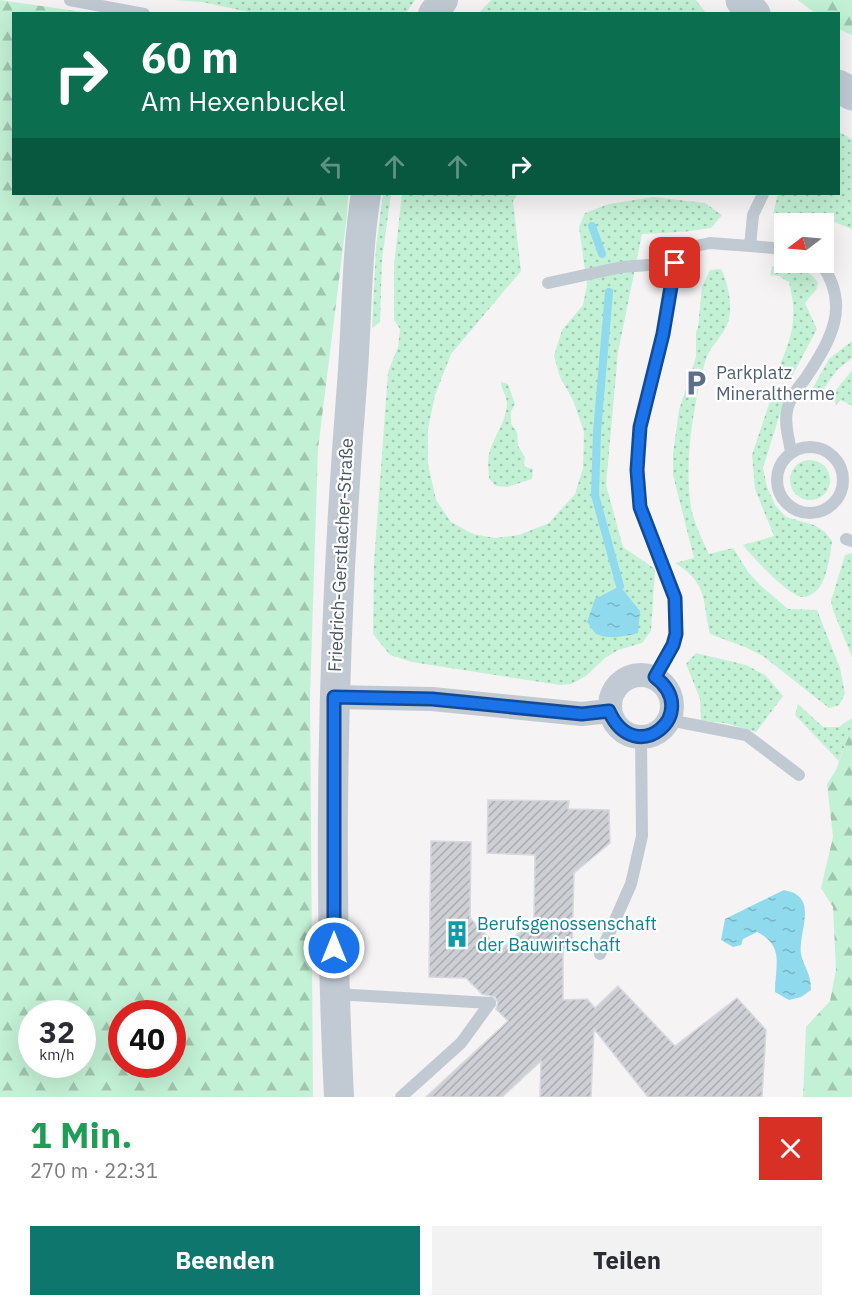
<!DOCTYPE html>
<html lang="de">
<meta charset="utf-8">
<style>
:root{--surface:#fff;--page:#f2f2f3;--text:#2b2b33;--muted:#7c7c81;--accent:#0f766e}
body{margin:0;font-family:"IBM Plex Sans",sans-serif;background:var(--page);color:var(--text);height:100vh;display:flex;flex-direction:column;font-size:22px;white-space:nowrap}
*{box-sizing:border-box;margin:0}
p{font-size:20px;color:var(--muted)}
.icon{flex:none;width:33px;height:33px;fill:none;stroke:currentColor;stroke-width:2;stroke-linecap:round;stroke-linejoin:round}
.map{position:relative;height:1097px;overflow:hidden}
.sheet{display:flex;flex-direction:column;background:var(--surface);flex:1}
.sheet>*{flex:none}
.top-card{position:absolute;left:12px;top:12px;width:828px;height:183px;border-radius:0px;box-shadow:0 6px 24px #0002;background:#0b6e4f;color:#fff;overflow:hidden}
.needle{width:39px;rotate:254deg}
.fabs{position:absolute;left:774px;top:213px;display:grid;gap:12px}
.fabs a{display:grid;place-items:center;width:60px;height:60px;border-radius:0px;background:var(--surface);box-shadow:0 6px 24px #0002;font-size:30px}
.speed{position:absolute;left:18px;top:1000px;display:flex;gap:12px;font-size:30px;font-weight:700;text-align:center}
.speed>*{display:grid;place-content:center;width:78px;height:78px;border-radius:50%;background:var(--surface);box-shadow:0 6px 24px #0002;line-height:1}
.speed small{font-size:15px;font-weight:400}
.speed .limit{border:9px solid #d22;background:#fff;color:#111}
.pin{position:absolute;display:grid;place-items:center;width:51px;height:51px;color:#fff;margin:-26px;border-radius:12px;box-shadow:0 3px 9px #0006}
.me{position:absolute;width:66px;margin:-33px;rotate:0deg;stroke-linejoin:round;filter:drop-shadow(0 0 4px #0008)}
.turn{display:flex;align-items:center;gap:21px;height:126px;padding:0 30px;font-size:27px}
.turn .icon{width:78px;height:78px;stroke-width:2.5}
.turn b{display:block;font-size:42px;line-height:51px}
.lanes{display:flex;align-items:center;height:57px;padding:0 30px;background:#0003;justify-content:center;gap:30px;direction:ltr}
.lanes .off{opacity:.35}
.round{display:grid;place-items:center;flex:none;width:63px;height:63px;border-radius:0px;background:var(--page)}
.headline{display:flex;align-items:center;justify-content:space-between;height:102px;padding:0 30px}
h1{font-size:36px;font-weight:800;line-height:45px;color:#1e9e55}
.action{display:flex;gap:12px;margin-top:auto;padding:12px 30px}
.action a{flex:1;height:69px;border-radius:0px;background:var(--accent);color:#fff;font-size:24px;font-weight:800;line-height:69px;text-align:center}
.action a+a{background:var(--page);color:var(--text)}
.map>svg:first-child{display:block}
.grass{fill:url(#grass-dots)}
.forest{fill:url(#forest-firs);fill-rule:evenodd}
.water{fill:url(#water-ripples)}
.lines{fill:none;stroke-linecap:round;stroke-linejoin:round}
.stream{stroke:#90daee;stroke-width:8}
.building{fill:url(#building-hatch);stroke:#d7d9de;stroke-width:1.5}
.service{stroke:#c1cad2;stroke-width:12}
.minor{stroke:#c1cad2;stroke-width:24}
.tertiary{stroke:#c1cad2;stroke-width:30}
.secondary{stroke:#c1cbd6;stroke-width:33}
.route-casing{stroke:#114b97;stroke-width:15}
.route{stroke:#1a73e8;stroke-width:10}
.labels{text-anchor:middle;stroke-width:4.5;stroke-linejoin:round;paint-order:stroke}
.service-label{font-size:18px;fill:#4e5e75;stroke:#fff;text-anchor:start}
.street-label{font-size:18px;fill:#4a5661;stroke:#fff}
.culture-label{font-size:18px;fill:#0d838f;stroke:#fff;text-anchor:start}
</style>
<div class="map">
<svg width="852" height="1097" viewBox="0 0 852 1097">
<defs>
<pattern id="grass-dots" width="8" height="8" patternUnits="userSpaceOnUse" patternTransform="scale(1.5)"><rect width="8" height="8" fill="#c3f1d5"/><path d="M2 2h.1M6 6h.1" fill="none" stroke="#a0c6b0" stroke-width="1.8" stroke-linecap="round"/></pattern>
<pattern id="forest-firs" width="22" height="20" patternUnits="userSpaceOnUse" patternTransform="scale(1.5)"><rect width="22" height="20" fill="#c3f1d5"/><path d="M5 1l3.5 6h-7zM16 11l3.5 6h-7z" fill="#a0c6b0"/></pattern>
<pattern id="water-ripples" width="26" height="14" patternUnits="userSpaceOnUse" patternTransform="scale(1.5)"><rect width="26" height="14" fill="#90daee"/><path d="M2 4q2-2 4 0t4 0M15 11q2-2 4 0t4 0" fill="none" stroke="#78b4c4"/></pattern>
<pattern id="building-hatch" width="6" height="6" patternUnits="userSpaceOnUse" patternTransform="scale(1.5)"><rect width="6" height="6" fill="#cdcfd5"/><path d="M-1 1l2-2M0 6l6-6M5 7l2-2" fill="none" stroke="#a8abb0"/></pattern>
</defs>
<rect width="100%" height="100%" fill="#f5f3f3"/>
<!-- grass -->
<g class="grass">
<polygon points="174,0 415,0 406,13 254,13 202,2"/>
<polygon points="491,0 696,0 706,13 621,14 586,11 557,14 479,13"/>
<polygon points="839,132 852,139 852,229 819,216 780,217 773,214 778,194 838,194"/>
<polygon points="383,194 391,194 382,259 380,322 372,328 376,247"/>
<polygon points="402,194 518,194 513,201 521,271 451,354 435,395 428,429 428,464 436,500 451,522 473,534 495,538 519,535 549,523 575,494 583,468 584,432 573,400 560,377 554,356 562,330 583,305 587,285 579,227 585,213 609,204 653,197 705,203 722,215 711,228 683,232 642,234 618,352 606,485 623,547 655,569 651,631 642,643 618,650 605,658 586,676 571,684 560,685 412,662 390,655 373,634 374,563 388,372 398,347 400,329 394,320 394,265"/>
<path d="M780,264C795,268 810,269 818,283L816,290L805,303L817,329L791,378L776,375C791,338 799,322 789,282L779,276L770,275L772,267Z"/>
<path d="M721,269C729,284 734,312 726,327C720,339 708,349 705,362C693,408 684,460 691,507C694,524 702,539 709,554L733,548L748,572L760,585L788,609L817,610L840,668L845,694L839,705L829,708L763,656L745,647L710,634C702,601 709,584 675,563L694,558L673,475V454L679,410L696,357V332L698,327L702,287L710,270Z"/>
<polygon points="852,341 852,358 837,370 817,398 810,393 829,359"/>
<polygon points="852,370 852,406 841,400 836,405 832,395"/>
<path d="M501,382L508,384L515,404L511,411V424L517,432L518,446L525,457L524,466L533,469L532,479L507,487L496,486L489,479C489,471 487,462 489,454C493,437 506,423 507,404C507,395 501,390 501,382Z"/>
<path d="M774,389L786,394L763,468L767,487L775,505L786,517L814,525L825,532L832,541C830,555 828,572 821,585C817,591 809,598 802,597C788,595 752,557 743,545L774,536L755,489L752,455Z"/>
<circle cx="810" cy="480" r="20"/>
<polygon points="852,553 852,657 833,610 831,601 845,555"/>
<polygon points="696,653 746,665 765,675 783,696 756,732 725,723 701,721 700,699 686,664"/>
<polygon points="798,704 823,727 839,727 852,718 852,726 839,761 795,715"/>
</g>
<!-- forest -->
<g class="forest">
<path d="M0,0L89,13L14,14V194H348L347,215L318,449L310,696L313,1097H0ZM32,1014H82V1065H32ZM122,1014H172V1065H122Z"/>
<polygon points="798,0 852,0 852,35 839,29 838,14 815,13"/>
<polygon points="852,726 852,1097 803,1097 806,1027 830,1001 836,970 833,907 821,888 833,837 827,784 836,770"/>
</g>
<!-- water -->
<g class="water">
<path d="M620,586L640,611L638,633C627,636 607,640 597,634C593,632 590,625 587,622L595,599Z"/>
<path d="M784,890C787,891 794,892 797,895C814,907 798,936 801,954C804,968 811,972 811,990L801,997L789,1000L775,992C775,965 785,946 757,932L743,939L741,945L733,947L721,940L725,919Z"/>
</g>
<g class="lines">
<!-- stream -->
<g class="stream">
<polyline points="592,226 602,254"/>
<polyline points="609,292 597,432 595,495 620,586"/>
</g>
</g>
<!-- building -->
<polygon class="building" points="488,800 569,801 568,809 609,810 610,843 574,873 572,949 563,949 563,1000 587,999 595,1008 618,986 675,1046 737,998 766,1030 762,1097 648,1097 594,1029 591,1097 540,1097 541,1061 502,1097 426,1097 508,1021 496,1009 498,1003 495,997 482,994 466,978 429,977 431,841 471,842 470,918 501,950 534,918 535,855 487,853"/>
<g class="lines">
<!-- service -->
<g class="service">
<polyline points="70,0 144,14"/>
<polyline points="750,246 784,249"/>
<polyline points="548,283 622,267 675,263"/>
<circle cx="810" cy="480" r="33"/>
<path d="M791,452C789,439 784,423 787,411C789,399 798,388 805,379C831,340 852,305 820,262"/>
<polyline points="846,539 852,541"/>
<polyline points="655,677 673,645 676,634 675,598 640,507 637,469 640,427 663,334 675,263 691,247 710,243 750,246 753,215 763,194"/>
<polyline points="669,720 746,735 799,775"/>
<polyline points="600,954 631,884 642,836 641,737"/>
<polyline points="335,994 490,1003"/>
<polyline points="401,1097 461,1043 490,1003"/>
</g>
<!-- minor -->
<g class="minor">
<circle cx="641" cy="706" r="31"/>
<polyline points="334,697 432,699 582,714 609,711"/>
</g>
<!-- tertiary -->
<g class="tertiary">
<polyline points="433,14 443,0"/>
<path d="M339,1097C327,859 333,621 352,384C357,321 356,256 366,194"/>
</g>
<!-- secondary -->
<g class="secondary">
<polyline points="742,0 754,14"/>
<polyline points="838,86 852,94"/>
</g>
</g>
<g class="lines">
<defs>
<path id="route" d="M334,948V697L432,699L582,714L609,711C635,770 703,713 655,677L673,645L676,634L675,598L640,507L637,470L640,427L663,334L675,263"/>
</defs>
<!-- route casing -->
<use href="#route" class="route-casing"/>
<!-- route -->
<use href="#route" class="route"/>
</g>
<!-- icons -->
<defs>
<symbol id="parking-bare" viewBox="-9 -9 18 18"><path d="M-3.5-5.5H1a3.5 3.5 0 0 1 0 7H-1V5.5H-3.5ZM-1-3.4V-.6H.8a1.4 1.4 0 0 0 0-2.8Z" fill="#5c6f8a" stroke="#fff" stroke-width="2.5" paint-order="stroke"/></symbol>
<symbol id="building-bare" viewBox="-9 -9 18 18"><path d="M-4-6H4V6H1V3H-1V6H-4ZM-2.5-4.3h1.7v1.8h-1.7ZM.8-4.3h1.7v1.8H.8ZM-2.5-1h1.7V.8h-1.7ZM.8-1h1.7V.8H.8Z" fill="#0f9aa8" stroke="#fff" stroke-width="2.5" paint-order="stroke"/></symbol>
</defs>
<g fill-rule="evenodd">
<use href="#parking-bare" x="677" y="364" width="38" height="38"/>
<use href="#building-bare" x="438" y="915" width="38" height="38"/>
</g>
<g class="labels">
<!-- service labels -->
<g class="service-label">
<text x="716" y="379">Parkplatz<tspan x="716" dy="21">Mineraltherme</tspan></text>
</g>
<!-- street labels -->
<g class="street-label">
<text transform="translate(341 555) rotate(-87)" y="6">Friedrich-Gerstlacher-Straße</text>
</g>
<!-- culture labels -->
<g class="culture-label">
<text x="477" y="930">Berufsgenossenschaft<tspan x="477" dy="21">der Bauwirtschaft</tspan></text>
</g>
</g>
</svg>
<div class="fabs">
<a><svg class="needle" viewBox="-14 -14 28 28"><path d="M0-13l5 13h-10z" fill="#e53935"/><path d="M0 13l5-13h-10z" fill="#7c7c81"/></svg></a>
</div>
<div class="speed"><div>32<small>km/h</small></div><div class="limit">40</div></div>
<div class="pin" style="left:675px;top:263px;background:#d93025"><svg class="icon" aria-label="arrive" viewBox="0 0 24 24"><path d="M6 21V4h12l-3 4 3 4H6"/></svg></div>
<svg class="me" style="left:334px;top:948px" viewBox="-20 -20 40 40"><circle r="17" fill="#1a73e8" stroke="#fff" stroke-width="3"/><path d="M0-11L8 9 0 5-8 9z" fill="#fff"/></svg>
<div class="top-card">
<div class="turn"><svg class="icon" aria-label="right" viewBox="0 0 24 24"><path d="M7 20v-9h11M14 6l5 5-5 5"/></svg><div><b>60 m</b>Am Hexenbuckel</div></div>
<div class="lanes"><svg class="icon off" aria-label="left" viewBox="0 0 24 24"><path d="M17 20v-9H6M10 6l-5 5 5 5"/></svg><svg class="icon off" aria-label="ahead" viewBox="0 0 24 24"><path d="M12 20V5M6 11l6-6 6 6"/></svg><svg class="icon off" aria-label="ahead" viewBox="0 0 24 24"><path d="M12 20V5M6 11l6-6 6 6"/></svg><svg class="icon" aria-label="right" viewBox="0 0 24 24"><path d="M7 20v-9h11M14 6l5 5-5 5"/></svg></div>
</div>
</div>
<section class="sheet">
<div class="headline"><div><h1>1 Min.</h1><p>270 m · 22:31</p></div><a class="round" style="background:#d93025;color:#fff"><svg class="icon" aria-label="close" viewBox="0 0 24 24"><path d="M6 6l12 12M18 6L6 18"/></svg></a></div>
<div class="action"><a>Beenden</a><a>Teilen</a></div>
</section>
